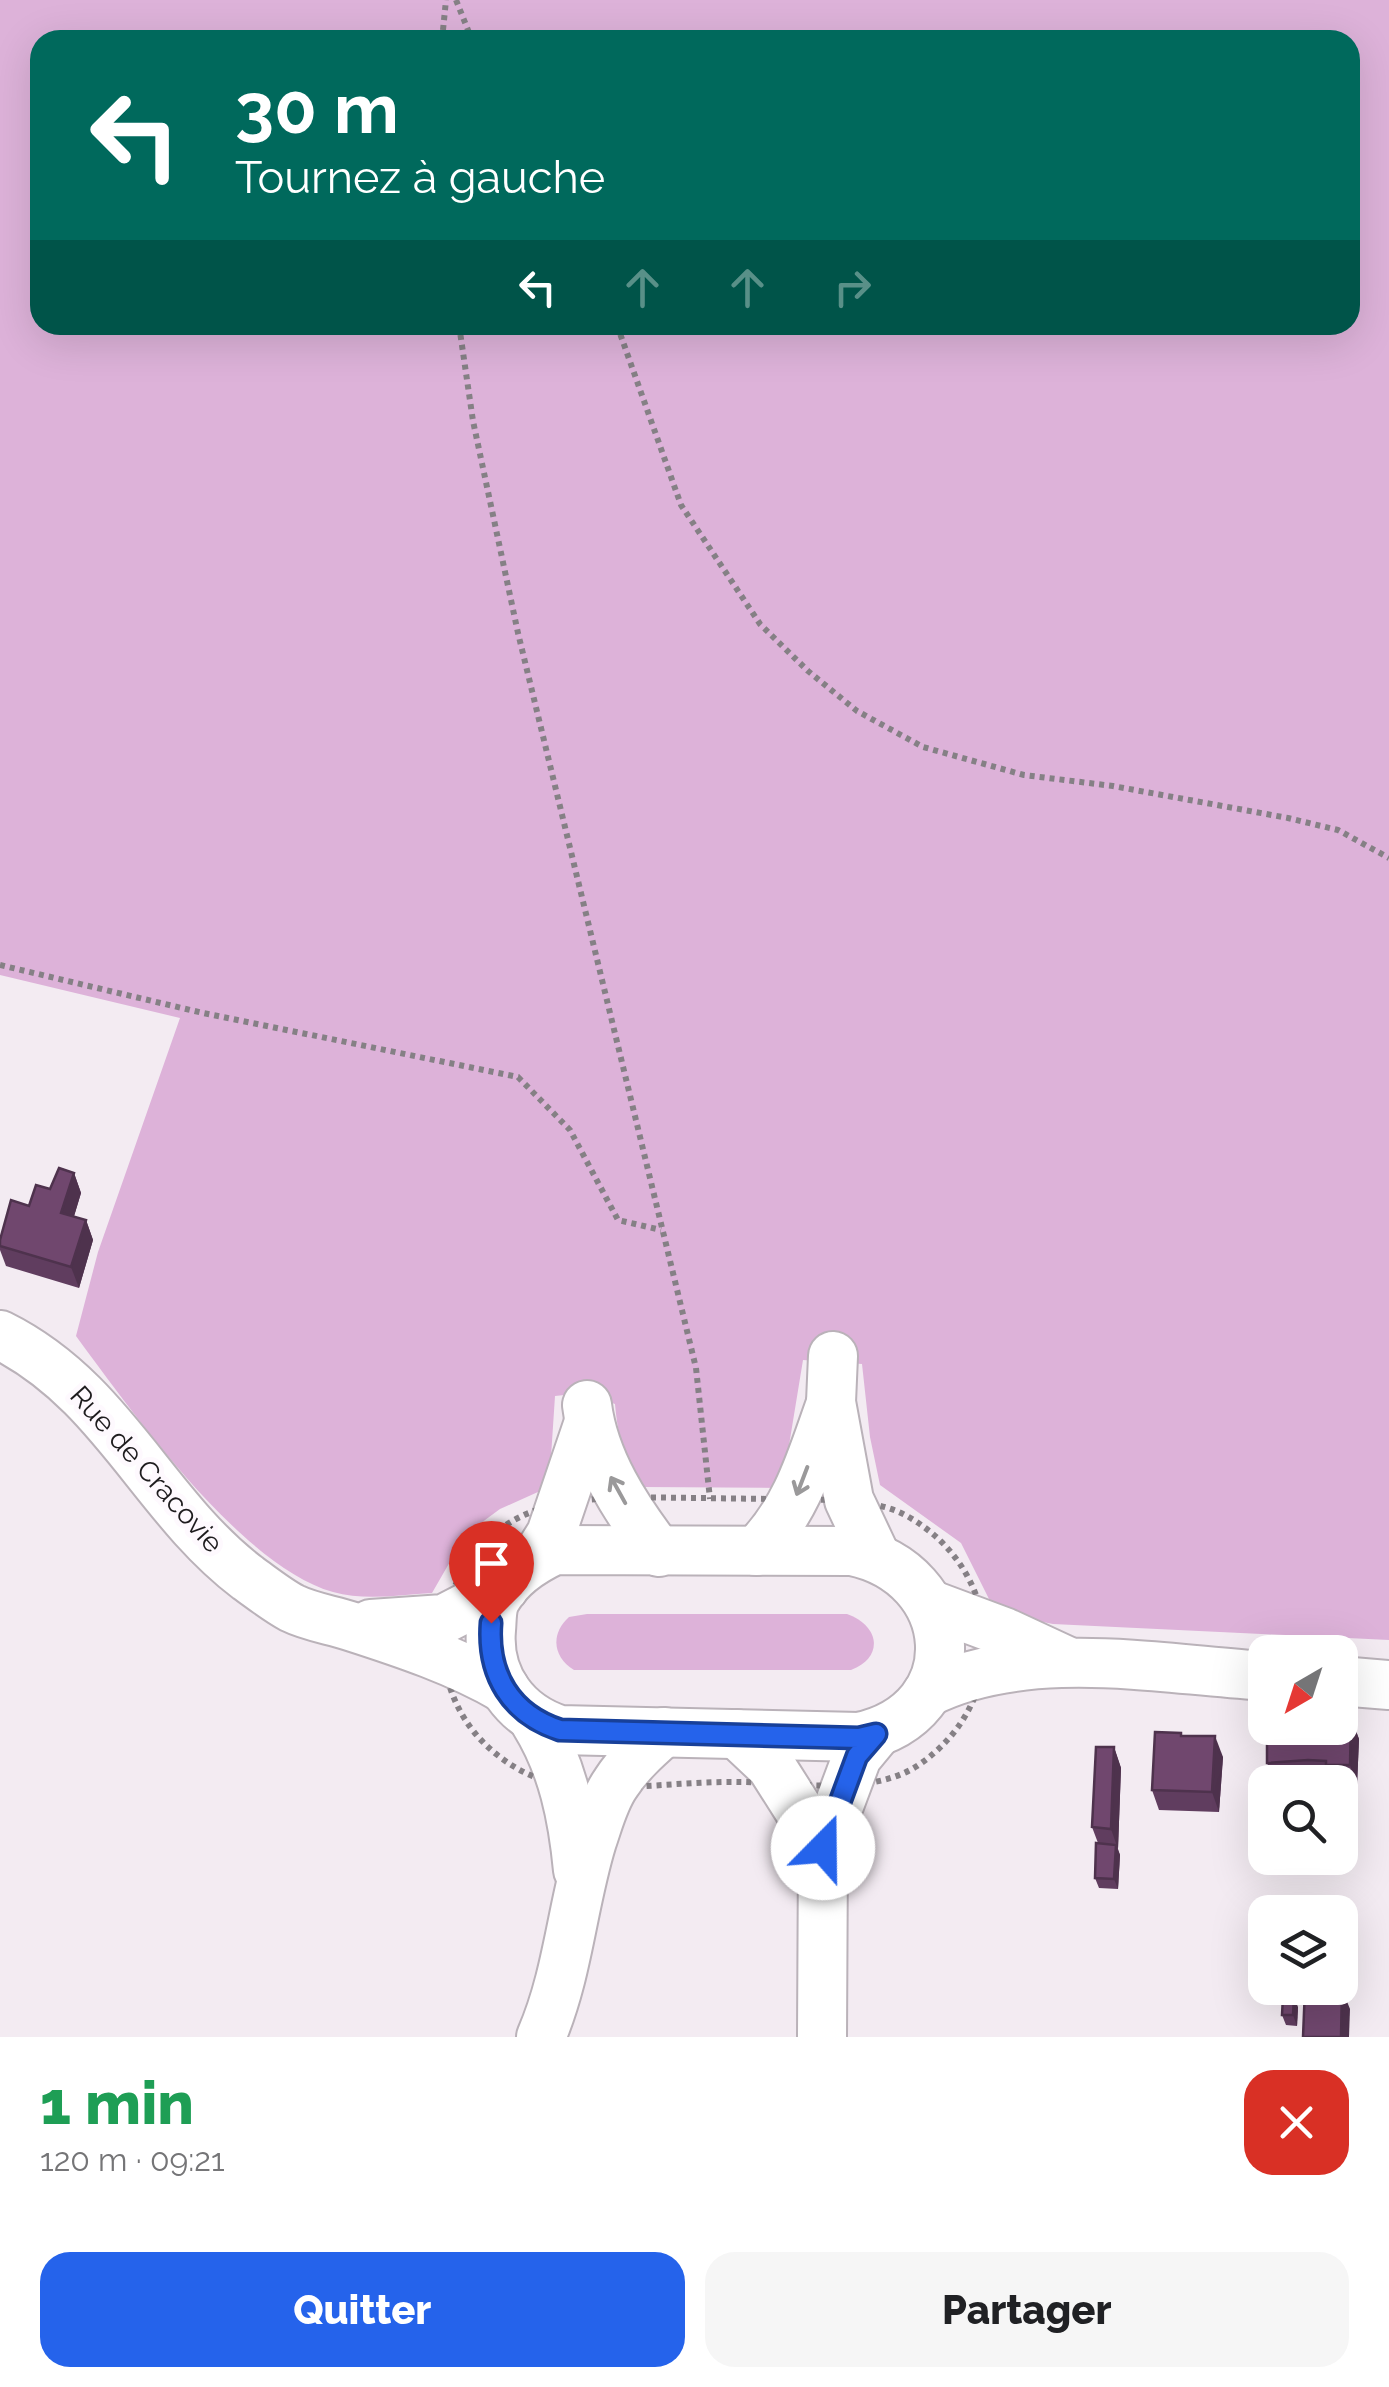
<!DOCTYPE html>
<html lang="fr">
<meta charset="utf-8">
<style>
:root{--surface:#fff;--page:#f6f6f6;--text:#202124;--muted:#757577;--accent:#2563eb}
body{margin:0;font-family:Raleway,sans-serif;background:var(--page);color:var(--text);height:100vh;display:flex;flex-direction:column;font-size:38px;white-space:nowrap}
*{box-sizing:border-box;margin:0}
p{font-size:32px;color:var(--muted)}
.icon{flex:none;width:55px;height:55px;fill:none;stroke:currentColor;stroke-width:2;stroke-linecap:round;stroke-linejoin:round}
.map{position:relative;height:2037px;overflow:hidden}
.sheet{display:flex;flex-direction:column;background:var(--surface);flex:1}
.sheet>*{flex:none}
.hud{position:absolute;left:30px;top:30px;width:1330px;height:305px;border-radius:30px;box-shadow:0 10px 40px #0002;background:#00695c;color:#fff;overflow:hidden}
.needle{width:65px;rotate:219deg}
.controls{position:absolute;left:1248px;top:1635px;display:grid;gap:20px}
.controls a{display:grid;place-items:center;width:110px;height:110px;border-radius:20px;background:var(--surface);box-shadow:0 10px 40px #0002;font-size:50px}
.pin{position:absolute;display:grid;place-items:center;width:85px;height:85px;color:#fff;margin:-102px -42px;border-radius:50% 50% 50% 0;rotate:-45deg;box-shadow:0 0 10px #0007}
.pin .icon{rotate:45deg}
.me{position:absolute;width:110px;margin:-55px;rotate:22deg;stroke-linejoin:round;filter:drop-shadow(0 0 8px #0008)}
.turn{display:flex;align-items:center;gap:35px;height:210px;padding:0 40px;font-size:45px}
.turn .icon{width:130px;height:130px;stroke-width:2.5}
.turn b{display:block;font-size:70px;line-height:85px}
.lanes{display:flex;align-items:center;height:95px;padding:0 40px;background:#0003;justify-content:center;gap:50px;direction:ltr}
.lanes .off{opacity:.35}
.round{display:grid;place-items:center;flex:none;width:105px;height:105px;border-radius:30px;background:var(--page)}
.head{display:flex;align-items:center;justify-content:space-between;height:170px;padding:0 40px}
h1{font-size:60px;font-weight:800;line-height:75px;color:#1e9e55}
.primary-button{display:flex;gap:20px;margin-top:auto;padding:20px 40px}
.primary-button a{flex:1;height:115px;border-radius:30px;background:var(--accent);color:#fff;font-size:40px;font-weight:800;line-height:115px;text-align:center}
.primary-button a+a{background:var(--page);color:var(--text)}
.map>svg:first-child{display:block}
.green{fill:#ddb2d9;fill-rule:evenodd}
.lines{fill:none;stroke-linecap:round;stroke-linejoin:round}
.minor-casing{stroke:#bab2b9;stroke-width:52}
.path{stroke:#858085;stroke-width:6;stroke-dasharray:5 5;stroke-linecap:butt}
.minor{stroke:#fff;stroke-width:48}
.wall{fill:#603d5f}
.shaded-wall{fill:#4e324d}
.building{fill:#70476e;stroke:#4e324d;stroke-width:2.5}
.oneway{stroke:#9a999a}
.route-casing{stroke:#184099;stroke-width:25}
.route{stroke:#2563eb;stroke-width:18}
.labels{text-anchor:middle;stroke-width:10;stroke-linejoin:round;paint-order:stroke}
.street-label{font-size:28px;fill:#1e1c1e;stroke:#fef9fe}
</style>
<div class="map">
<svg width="1389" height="2037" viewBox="0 0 1389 2037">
<rect width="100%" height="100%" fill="#f3ebf2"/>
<!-- green -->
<g class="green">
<path d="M0,0H1389V1640L1053,1624L996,1613L961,1543L880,1485L870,1437L862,1364L803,1360L782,1488L644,1487C624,1461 618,1437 615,1404L583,1393L555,1396L549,1487L500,1509L466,1534L432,1593C400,1595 364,1601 333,1592C240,1565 132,1412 76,1336L98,1252L180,1018L0,975ZM40,40H1350V325H40Z"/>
<path d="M587,1614H847C879,1625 885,1657 851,1670H574C553,1657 550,1634 569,1617Z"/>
</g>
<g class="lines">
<defs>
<g id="minor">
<path d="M0,1335C113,1391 153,1506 248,1578C262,1588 277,1600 292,1608C310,1617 332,1620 350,1626C403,1643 457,1661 505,1689"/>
<polyline points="833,1356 831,1402 849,1500 875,1555"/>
<path d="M587,1405C594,1460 626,1509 659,1552"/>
<path d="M555,1550L852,1551C962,1574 974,1712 859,1737L560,1730C516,1716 487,1678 491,1630C492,1620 491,1608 496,1599C509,1576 531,1561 555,1550Z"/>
<path d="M756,1551C797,1510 811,1459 830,1406"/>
<polyline points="536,1558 551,1534 589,1422"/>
<polyline points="929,1604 1004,1632 1069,1662"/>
<polyline points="371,1624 444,1619 504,1588"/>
<polyline points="1340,1681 1389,1685"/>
<path d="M928,1692C1027,1643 1159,1669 1265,1676"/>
<path d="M535,1722C563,1767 573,1818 578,1870"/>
<polyline points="737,1734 771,1766 823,1848"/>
<path d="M541,2037C568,1975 572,1906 592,1841C599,1821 604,1800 616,1783C629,1763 646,1748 664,1732"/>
<polyline points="822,2037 823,1848 857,1757 876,1734"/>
</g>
</defs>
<!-- minor casing -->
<use href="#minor" class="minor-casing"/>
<!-- path -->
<g class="path">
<polyline points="456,0 472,40"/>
<polyline points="442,40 446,0"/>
<polyline points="459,325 473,421 518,633 696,1368 710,1499"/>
<polyline points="617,325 681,505 760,624 808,671 857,711 923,747 1024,775 1113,786 1288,818 1338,830 1389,858"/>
<polyline points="0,965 203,1013 518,1077 570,1130 618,1220 661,1230"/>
<path d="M621,1497L849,1500C869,1503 889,1506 907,1516C1006,1572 1012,1703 917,1766C869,1797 792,1782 738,1782C681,1781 620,1792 563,1785C529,1780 495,1758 474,1732C419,1663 440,1559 518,1518C551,1501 585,1500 621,1497Z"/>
</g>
<!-- minor -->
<use href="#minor" class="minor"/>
</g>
<!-- wall -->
<g class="wall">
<polygon points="74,1173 81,1193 74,1216 86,1220 93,1240 79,1288 6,1266 0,1250 0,1240 29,1206"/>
<polygon points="1351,1718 1359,1739 1357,1786 1340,1786 1340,1782 1315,1781 1274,1782 1267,1763 1340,1728"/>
<polygon points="1182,1736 1223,1757 1219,1812 1159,1810 1152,1790"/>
<polygon points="1114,1747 1121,1768 1118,1849 1120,1855 1118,1889 1099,1888 1095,1878 1098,1843 1092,1827"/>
<polygon points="1298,2007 1297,2026 1286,2025 1282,2015"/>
</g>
<!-- shaded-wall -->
<g class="shaded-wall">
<polygon points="74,1173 81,1193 69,1233 61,1213"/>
<polygon points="86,1220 93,1240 79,1288 71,1267"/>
<polygon points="1351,1718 1359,1739 1357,1786 1350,1765"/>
<polygon points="1215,1736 1223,1757 1219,1812 1212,1792"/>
<polygon points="1114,1747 1121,1768 1118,1849 1111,1829"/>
<polygon points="1116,1845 1120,1855 1118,1889 1114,1879"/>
<polygon points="1342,1989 1350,2009 1349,2037 1341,2037"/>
<polygon points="1294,1997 1298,2007 1297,2026 1293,2015"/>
</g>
<!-- building -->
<g class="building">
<polygon points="59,1168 74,1173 61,1213 86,1220 71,1267 0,1246 0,1240 11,1200 29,1206 36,1185 50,1189"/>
<polygon points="1340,1718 1351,1718 1350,1765 1326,1765 1326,1761 1308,1760 1267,1763 1267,1728 1340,1728"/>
<polygon points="1155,1732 1181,1733 1181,1736 1215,1736 1212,1792 1152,1790"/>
<polygon points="1096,1747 1114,1747 1111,1829 1092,1827"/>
<polygon points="1096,1843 1116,1845 1114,1879 1095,1878"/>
<polygon points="1305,1988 1342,1989 1341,2037 1303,2037"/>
<polygon points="1283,1996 1294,1997 1293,2015 1282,2015"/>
</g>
<!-- one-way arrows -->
<defs><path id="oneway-shaft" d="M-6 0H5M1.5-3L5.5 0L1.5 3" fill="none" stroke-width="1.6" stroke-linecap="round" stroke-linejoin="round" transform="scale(2.5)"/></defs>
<g class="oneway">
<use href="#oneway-shaft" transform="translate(802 1481) rotate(111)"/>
<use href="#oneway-shaft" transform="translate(618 1490) rotate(-119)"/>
</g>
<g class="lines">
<defs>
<path id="route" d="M491,1623C487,1675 511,1714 560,1730L859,1738L876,1734L857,1756L823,1848"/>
</defs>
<!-- route casing -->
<use href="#route" class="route-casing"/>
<!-- route -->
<use href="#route" class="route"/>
</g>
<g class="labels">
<!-- street labels -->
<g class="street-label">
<text transform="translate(147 1469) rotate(48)" y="10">Rue de Cracovie</text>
</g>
</g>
</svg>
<div class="controls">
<a><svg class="needle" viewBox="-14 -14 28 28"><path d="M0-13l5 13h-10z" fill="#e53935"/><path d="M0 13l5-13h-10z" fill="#757577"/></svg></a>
<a><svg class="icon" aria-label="search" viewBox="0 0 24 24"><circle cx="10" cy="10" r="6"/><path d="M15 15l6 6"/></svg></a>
<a><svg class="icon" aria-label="layers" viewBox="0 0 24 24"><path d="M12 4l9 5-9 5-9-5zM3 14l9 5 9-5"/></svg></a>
</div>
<div class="pin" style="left:491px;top:1623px;background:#d93025"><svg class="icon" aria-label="arrive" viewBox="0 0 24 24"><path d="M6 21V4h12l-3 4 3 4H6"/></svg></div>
<svg class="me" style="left:823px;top:1848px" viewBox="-20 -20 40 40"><circle r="19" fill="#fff"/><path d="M0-13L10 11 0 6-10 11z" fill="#2563eb"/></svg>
<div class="hud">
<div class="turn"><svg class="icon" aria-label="left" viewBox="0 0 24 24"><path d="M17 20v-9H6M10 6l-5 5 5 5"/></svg><div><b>30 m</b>Tournez à gauche</div></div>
<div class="lanes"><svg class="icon" aria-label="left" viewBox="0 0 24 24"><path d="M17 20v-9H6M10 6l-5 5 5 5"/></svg><svg class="icon off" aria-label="ahead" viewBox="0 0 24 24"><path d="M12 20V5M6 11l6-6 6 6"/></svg><svg class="icon off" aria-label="ahead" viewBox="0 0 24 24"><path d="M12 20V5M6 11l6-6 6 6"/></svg><svg class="icon off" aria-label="right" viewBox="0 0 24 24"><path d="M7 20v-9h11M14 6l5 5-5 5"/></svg></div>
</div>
</div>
<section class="sheet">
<div class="head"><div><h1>1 min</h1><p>120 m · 09:21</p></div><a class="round" style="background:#d93025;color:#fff"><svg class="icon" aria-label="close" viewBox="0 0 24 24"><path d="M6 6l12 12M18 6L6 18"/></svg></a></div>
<div class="primary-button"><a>Quitter</a><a>Partager</a></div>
</section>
